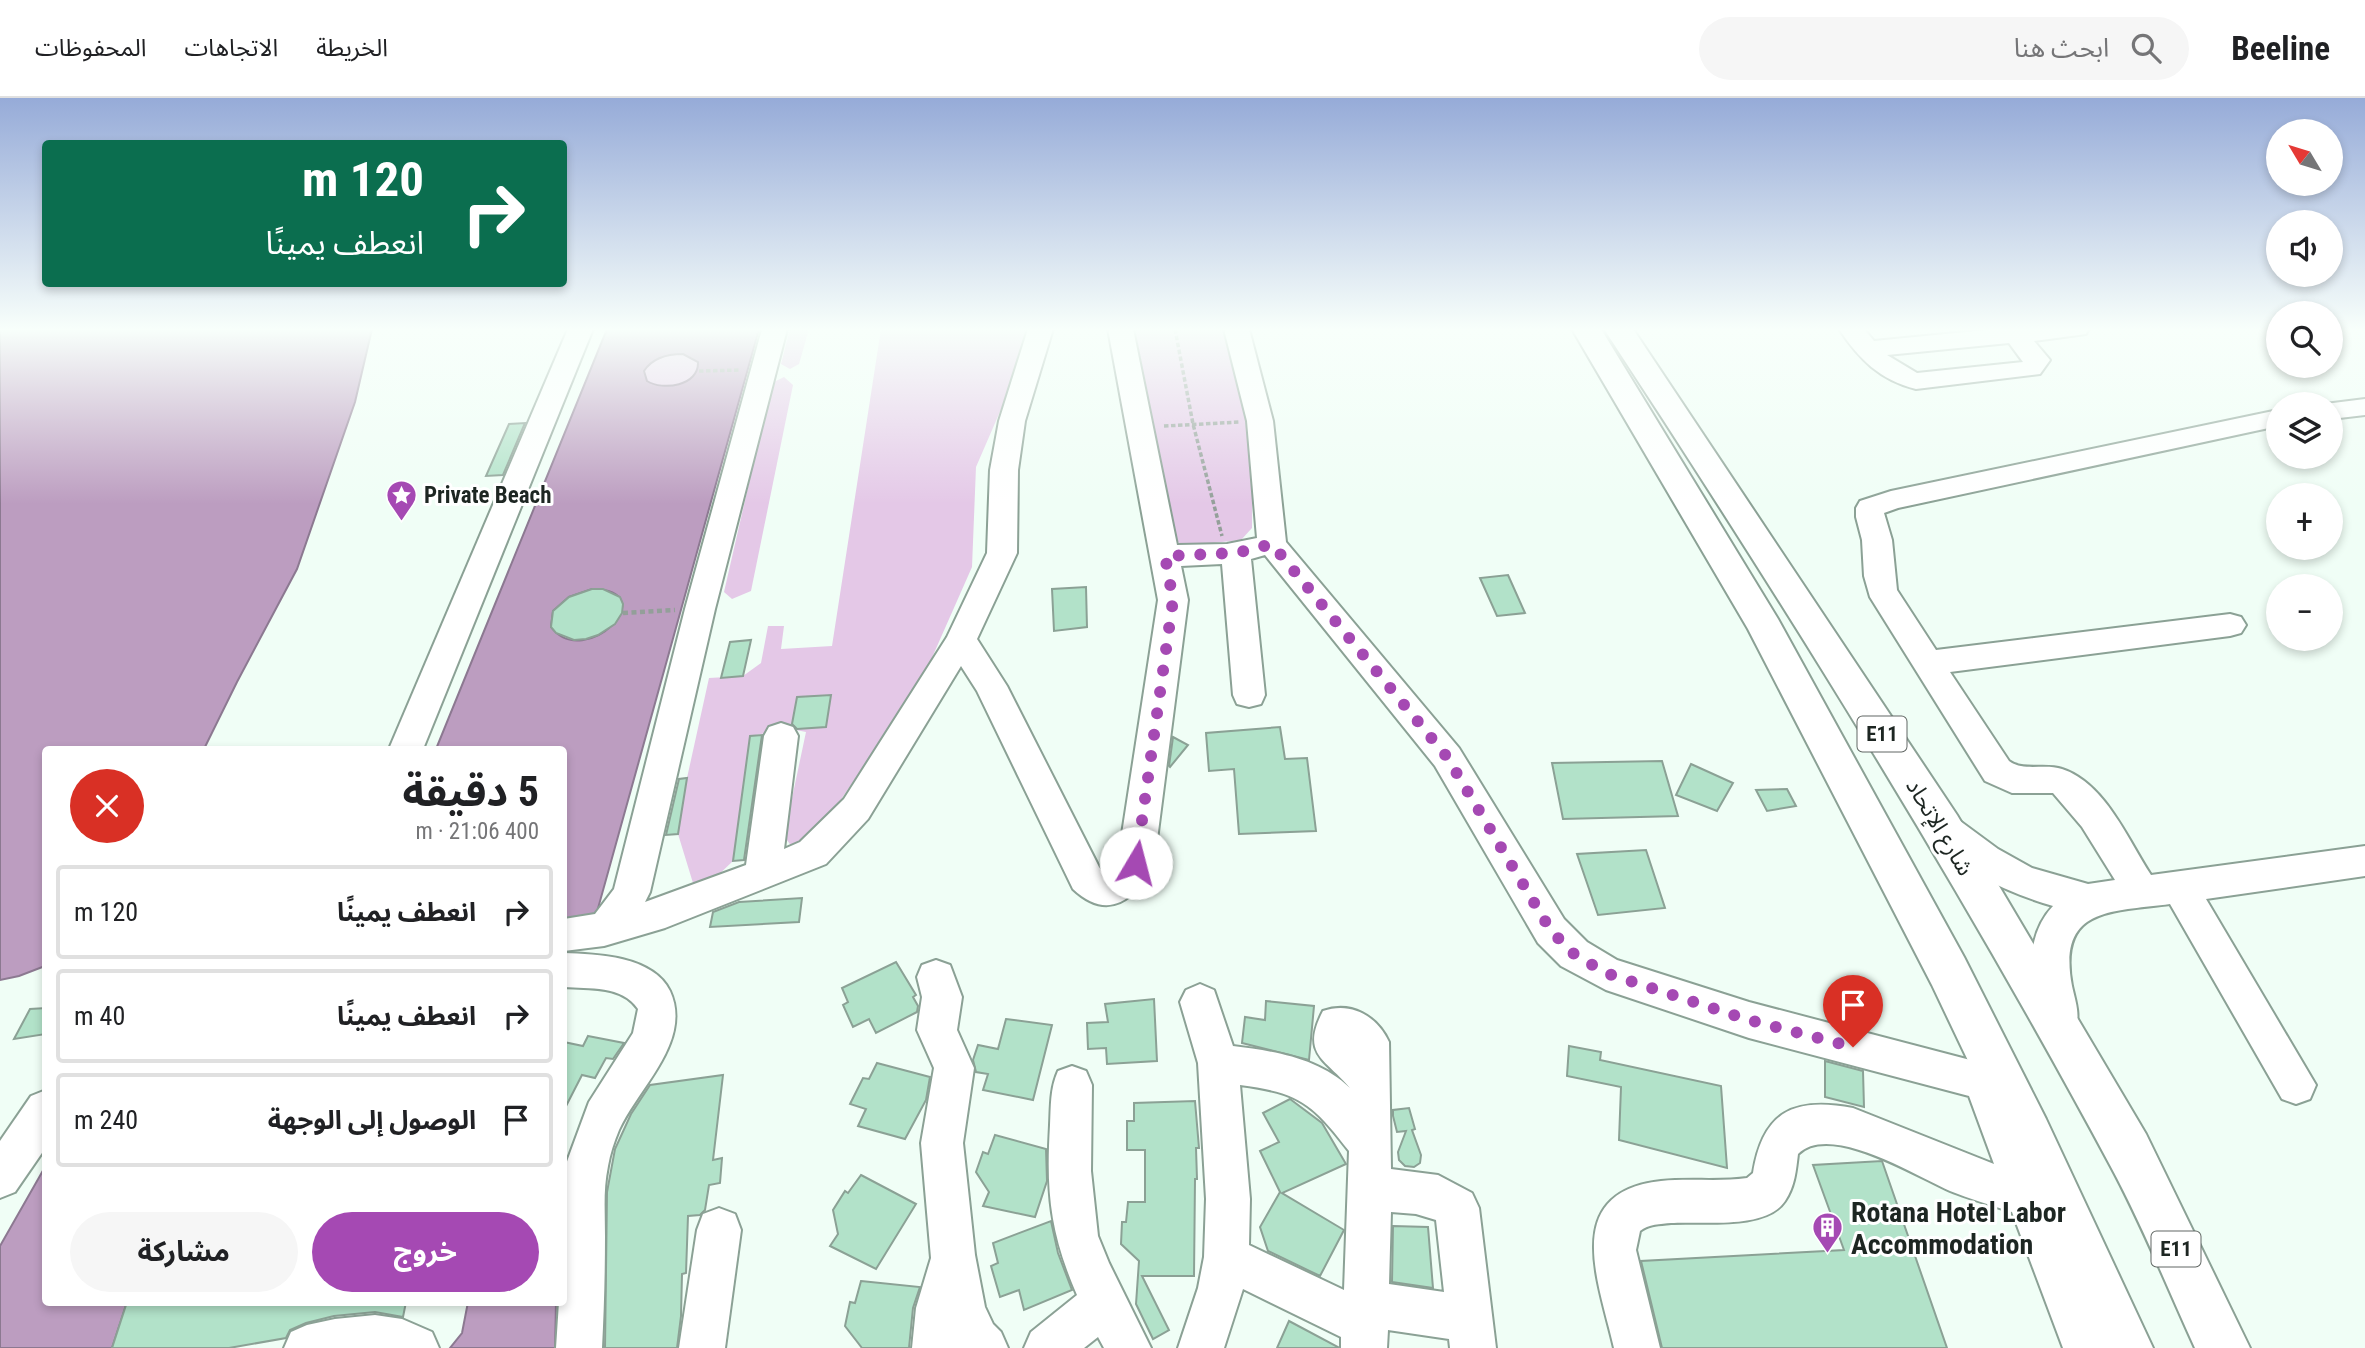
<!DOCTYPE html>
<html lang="ar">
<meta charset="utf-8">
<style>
:root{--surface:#fff;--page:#f6f6f6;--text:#202124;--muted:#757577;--line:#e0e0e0;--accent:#a549b3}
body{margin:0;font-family:"Roboto Condensed","Noto Sans Arabic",sans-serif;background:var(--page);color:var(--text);direction:rtl;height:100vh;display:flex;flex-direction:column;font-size:26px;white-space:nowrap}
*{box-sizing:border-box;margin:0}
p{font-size:23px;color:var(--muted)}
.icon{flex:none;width:38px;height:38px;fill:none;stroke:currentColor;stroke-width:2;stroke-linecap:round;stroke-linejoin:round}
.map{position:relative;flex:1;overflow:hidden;direction:ltr}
.details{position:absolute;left:42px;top:648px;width:525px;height:560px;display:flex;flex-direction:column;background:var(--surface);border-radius:7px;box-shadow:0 4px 10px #0003;direction:rtl}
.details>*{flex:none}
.banner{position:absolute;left:42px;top:42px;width:525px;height:147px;border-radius:7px;box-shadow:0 4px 10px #0003;direction:rtl;background:#0b6e4f;color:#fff;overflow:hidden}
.needle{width:46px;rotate:308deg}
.buttons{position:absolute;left:2266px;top:21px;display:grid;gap:14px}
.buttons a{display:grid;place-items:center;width:77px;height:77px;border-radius:50%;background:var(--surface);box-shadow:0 4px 10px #0003;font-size:35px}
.pin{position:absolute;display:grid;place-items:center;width:60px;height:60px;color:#fff;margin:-72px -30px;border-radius:50% 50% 50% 0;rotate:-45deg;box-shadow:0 0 7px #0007}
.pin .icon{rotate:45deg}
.me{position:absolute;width:77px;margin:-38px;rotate:8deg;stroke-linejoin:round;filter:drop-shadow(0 0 5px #0008)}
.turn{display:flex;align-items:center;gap:24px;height:147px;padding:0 28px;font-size:32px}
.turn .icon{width:91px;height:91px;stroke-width:2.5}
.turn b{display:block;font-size:49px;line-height:60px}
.round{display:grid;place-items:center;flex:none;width:74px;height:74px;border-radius:37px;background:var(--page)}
.summary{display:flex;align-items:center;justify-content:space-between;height:119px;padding:0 28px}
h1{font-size:42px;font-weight:700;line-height:52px}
.action{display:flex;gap:14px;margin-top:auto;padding:14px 28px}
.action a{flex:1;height:80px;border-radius:42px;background:var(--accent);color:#fff;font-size:28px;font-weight:700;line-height:80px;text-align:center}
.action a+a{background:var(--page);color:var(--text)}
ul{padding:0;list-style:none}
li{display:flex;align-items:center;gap:21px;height:94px;margin:0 14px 10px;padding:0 14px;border:4px solid var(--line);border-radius:7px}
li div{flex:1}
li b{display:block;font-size:26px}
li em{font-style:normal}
header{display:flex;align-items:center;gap:42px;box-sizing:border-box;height:98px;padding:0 35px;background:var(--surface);border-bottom:2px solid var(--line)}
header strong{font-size:33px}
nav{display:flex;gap:38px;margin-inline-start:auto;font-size:24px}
.search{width:490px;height:63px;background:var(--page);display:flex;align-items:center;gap:18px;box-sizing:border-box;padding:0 24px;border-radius:38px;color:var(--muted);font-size:26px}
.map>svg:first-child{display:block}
.green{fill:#e4c8e7}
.water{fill:#bc9dc0;stroke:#8c7991;stroke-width:2;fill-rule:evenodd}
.building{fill:#b2e2c9;stroke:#8ba195;stroke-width:2}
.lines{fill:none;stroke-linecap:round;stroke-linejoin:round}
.minor-casing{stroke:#8ba195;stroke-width:4}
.highway-casing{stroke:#8ba195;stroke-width:4}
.path-far1{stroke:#939f99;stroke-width:3.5;stroke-dasharray:4.5 2.5;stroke-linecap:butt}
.path{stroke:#939f99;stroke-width:4.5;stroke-dasharray:5 3.5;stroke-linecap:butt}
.minor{fill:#fff;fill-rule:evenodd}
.highway{fill:#fff;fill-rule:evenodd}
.route{stroke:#a549b3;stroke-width:12;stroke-dasharray:0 21.6}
.labels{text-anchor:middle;stroke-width:6;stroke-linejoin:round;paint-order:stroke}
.shield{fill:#fff;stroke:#616764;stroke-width:2}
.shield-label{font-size:21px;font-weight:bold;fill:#1d2622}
.poi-label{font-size:23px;font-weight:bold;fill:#1d2622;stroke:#fff;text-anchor:start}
.street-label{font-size:23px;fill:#1d2622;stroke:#fff}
.near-poi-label{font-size:28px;font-weight:bold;fill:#1d2622;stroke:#fff;text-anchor:start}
</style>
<header>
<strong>Beeline</strong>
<div class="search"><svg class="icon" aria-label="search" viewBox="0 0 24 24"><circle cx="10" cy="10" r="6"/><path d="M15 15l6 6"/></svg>ابحث هنا</div>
<nav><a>الخريطة</a><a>الاتجاهات</a><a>المحفوظات</a></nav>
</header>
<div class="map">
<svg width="2365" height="1250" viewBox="0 0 2365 1250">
<rect width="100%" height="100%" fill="#f0fef6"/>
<!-- green -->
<g class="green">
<polygon points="790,231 809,231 799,266 790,271 781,266"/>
<polygon points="881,231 1030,231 1034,235 976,369 972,469 923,580 811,746 792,749 784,738 806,634 791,631 750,638 733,763 714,781 693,785 678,736 687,680 709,580 743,578 761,565 768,528 784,528 781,551 832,548"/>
<polygon points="1123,231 1234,231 1253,332 1252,430 1241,442 1184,448 1162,433"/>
<path d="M683,256L698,264C699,288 663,293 647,283L644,273C653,259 668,256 683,256Z"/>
<polygon points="784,279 793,287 751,493 732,501 724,494 772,285"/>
</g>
<!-- water -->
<g class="water">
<polygon points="0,231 372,231 355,304 297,471 237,584 204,651 46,651 45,868 19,878 0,882"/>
<path d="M607,231H759L597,814L584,823L564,825V651H436ZM683,256L698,264C699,288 663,293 647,283L644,273C653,259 668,256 683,256ZM592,491C666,492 585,574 551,529L553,513L569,499Z"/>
<polygon points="45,1069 46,1204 127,1204 112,1250 0,1250 0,1148"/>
<polygon points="468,1204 556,1204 555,1250 450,1250 462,1235"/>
</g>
<!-- building -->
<g class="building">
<polygon points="525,325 503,377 486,378 509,326"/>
<polygon points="1508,477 1525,515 1497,518 1480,480"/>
<polygon points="1086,489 1087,529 1054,533 1052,491"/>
<polygon points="592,491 603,491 620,499 623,506 622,515 615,526 598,537 586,541 574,542 556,535 551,529 553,513 569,499"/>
<polygon points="751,542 743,578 721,580 730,544"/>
<polygon points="831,597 826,629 797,631 792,626 797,599"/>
<polygon points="1280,629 1285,661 1307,660 1316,733 1239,736 1234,671 1209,673 1206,635"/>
<polygon points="762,637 744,762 733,763 750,638"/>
<polygon points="1173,639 1188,647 1170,669 1169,668"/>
<polygon points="1662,663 1678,718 1563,721 1552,665"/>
<polygon points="1691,666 1733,685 1717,713 1676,697"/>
<polygon points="687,680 678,736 666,737 679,681"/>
<polygon points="1787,691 1796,708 1767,713 1756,692"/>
<polygon points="1646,752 1665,810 1598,817 1577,756"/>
<polygon points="802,800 799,824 710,829 713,814 739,804"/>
<polygon points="896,864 916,897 913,899 918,908 917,914 876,935 869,921 853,929 843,907 848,904 842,890"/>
<polygon points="1154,901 1157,963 1107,966 1106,950 1088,951 1087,925 1108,924 1105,906"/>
<polygon points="1266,903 1314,908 1309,962 1242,945 1245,919 1265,922"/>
<polygon points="46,910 46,936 14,941 30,911"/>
<polygon points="1006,921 1052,927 1033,1002 983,992 988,976 976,974 973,962 978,947 998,951"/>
<polygon points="588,938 624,945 613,961 606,960 595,980 582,977 564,1012 564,944 583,948"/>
<polygon points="1569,948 1601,954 1600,962 1721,988 1727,1070 1619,1042 1621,989 1567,978"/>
<polygon points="1825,963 1863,973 1864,1009 1825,999"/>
<polygon points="877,965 930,979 926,1002 905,1041 858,1028 866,1011 850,1006 863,980 869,981"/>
<polygon points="723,977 713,1062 722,1060 720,1085 709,1087 705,1112 700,1117 688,1118 686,1175 682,1176 681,1218 677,1250 605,1250 607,1094 615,1051 631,1016 650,987"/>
<polygon points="1290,1001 1322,1025 1346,1066 1282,1095 1344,1132 1320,1178 1268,1153 1260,1129 1280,1094 1260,1053 1279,1044 1263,1015"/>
<polygon points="1195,1003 1199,1050 1196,1050 1197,1081 1195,1081 1194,1178 1142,1178 1169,1232 1153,1241 1136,1206 1139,1163 1121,1146 1122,1124 1126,1124 1128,1104 1145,1104 1145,1052 1127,1052 1127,1023 1134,1023 1134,1005"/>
<polygon points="1409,1010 1415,1031 1412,1032 1421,1057 1420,1065 1414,1069 1405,1068 1399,1062 1398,1054 1406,1033 1397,1034 1393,1018 1393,1012"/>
<polygon points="995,1037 1046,1051 1047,1083 1035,1119 983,1108 989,1094 976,1074 983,1054 988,1056"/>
<polygon points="1882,1063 1947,1250 1662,1250 1641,1163 1844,1152 1813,1067"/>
<polygon points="861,1077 916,1106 876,1171 830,1148 838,1136 833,1112 845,1093 848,1095"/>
<polygon points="1051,1123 1058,1155 1072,1192 1024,1212 1019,1192 1000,1199 991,1168 998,1165 993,1145"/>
<polygon points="1393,1128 1428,1129 1433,1190 1392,1184"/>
<polygon points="861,1183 920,1189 913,1210 909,1250 862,1250 845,1228 850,1204 855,1205"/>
<polygon points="127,1204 406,1204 403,1219 375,1214 334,1218 306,1225 290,1232 286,1240 229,1250 112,1250"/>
<polygon points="1289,1223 1338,1249 1338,1250 1277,1250"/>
</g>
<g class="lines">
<defs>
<g id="minor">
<polygon points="568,231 593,231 423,651 389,651"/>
<path d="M762,231H787L715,511L650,794L645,804L746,767L764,638L769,629L781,625L793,629L798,638L784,751L800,744L844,701L947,539L987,455L990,372L999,323L1028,231H1053L1025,323L1018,372L1017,455L977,541L1007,588L1099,769L1105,775L1118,762L1158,502L1108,231H1133L1177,447L1227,446L1257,440L1247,323L1224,231H1249L1273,323L1286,444L1459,650L1564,821L1587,844L1617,862L1749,904L1997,969L2109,1250H2063L2012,1114C1991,1107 1970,1101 1950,1093C1916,1078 1830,1024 1798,1056C1796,1072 1795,1088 1785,1103C1766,1132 1702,1123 1671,1125C1661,1126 1648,1126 1640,1133L1636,1152L1660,1250H1614C1599,1184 1560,1094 1661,1083C1690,1080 1719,1084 1747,1080L1753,1075C1763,1013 1794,999 1853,1010L1994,1066L1969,998L1749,940L1606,892L1561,868L1538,845L1435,668L1265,457L1251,461L1265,597L1261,606L1249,609L1237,606L1233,597L1222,466L1181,468L1188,502L1154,765C1136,802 1108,824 1073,791L977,593L961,568L868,721L826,766L665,830L604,848L564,853V821L595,816L614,791L685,511Z"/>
<path d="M1839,231H1864L1874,243L1996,231H2089L2086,236L2034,243L2050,262L2040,276L1916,291C1880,282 1859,261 1839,231ZM2009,245L2023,264L1917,275L1887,257Z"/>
<polygon points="2365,301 2365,317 2331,321 2331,306 2325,306"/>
<path d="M2278,312V328L1898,410L1884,415L1892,442L1897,492L1936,552L2230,516L2241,519L2246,527L2241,535L2230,538L1950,574L2009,663C2024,674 2045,665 2062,671C2105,685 2128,742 2151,777L2365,748V778L2206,801L2316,987L2310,1001L2296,1006L2282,1001L2170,806C2111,814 2057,809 2072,888C2076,906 2081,918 2074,935L2060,940L2046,935C2028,896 2022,841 2053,808C2015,797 1948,770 1929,733L1934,723L1947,718L1960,723L1998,751L2032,770L2088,786L2115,782L2082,729L2053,695H2012L1985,683L1870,499L1864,478L1862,442L1856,419V410L1860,403L1891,393Z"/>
<path d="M564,855C597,856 653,858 670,893C693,943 638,990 619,1032C614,1044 610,1056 608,1068C603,1092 605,1114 605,1138C605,1175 604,1213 602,1250H556L559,1204H564L565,1069L589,1004L633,935L638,911C622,887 589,891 564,889Z"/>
<polygon points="936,862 950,867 962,899 957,932 974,970 963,1045 975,1157 985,1209 993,1226 1001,1234 1008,1250 912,1250 916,1210 931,1160 921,1045 934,970 917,932 922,899 917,879 922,867"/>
<path d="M1200,886L1214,892L1233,948C1274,953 1319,960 1350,990C1326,961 1300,957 1323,913C1351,903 1377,918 1389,944L1391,1071L1438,1077L1472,1095L1479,1110L1496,1250H1450L1449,1241L1388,1232L1387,1250H1341V1239L1243,1191L1224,1250H1178L1198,1190L1204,1159L1206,1101L1198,965L1180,904L1186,892ZM1240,987C1300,995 1312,1005 1349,1053L1344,1192L1249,1147L1250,1101ZM1391,1114L1416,1116L1436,1122L1444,1194L1389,1186Z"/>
<path d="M1072,968L1086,973L1092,987L1091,1073L1098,1138L1109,1165L1151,1250H1104L1098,1239L1084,1250H1024L1031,1234L1077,1197C1050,1135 1046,1094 1050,1027C1051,1008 1050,991 1058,973Z"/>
<polygon points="46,992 46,1049 15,1094 0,1100 0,1043 31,998"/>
<polygon points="719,1110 735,1116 741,1132 725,1250 679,1250 697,1132 703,1116"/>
<polygon points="375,1217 402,1221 432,1234 439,1250 284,1250 291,1234 307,1227 335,1221"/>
</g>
<g id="highway">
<polygon points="1572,231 1601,231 1778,521 1964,859 2046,1021 2153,1250 2099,1250 2012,1055 1932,887 1748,531"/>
<path d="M1604,231H1633L1957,717L2146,1036L2250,1250H2195C2167,1189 2142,1126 2110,1067C1956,780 1783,504 1604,231Z"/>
</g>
</defs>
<!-- minor casing -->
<use href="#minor" class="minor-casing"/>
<!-- highway casing -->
<use href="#highway" class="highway-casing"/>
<!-- path-far1 -->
<g class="path-far1">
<polyline points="1175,231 1193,326 1222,438"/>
<polyline points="699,273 740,272"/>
<polyline points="1164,328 1239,324"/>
</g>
<!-- path -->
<polyline class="path" points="623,515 675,512"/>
<!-- minor -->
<use href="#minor" class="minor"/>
<!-- highway -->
<use href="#highway" class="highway"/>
</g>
<!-- sky -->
<linearGradient id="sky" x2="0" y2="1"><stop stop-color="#96abd8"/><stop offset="0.57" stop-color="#f8fffb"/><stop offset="1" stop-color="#f8fffb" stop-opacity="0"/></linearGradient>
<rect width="2365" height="406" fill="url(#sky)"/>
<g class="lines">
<!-- route -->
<polyline class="route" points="1136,765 1173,502 1165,458 1236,455 1272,446 1447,659 1551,833 1574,856 1606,875 1749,922 1853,949"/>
</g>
<!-- icons -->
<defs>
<symbol id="sight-pin" viewBox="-11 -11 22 30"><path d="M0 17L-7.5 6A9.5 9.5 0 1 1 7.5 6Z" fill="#a549b3" stroke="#fff"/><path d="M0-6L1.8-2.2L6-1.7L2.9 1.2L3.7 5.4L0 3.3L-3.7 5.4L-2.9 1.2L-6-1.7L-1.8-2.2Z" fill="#fff"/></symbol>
<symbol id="building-pin" viewBox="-11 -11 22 30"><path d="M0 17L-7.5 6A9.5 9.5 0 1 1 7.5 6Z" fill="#a549b3" stroke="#fff"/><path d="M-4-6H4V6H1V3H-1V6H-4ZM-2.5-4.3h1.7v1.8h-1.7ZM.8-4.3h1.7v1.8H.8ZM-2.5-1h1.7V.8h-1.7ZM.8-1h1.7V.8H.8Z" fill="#fff"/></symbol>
</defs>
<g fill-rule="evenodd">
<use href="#sight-pin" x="384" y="380" width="35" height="47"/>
<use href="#building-pin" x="1810" y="1112" width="35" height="47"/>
</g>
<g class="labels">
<!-- shield labels -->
<g class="shield">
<rect x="1857.5" y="618.5" width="49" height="35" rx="5"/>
<rect x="2151.5" y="1133.5" width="49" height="35" rx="5"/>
</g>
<g class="shield-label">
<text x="1882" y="643">E11</text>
<text x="2176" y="1158">E11</text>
</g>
<!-- poi labels -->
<g class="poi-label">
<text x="424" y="405">Private Beach</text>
</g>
<!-- street labels -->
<g class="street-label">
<text transform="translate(1940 729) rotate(59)" y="8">شارع الإتحاد</text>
</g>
<!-- near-poi labels -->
<g class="near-poi-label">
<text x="1851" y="1124">Rotana Hotel Labor<tspan x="1851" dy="32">Accommodation</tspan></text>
</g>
</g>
</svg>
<div class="buttons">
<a><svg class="needle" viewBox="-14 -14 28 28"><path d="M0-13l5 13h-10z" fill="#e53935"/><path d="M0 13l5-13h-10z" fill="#757577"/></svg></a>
<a><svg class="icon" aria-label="sound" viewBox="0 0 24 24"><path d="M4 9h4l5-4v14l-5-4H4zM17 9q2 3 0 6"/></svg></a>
<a><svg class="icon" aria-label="search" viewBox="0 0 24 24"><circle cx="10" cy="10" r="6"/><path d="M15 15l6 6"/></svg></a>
<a><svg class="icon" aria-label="layers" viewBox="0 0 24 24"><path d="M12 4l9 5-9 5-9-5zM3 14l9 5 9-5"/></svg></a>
<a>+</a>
<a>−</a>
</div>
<div class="pin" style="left:1853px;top:949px;background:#d93025"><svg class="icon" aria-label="arrive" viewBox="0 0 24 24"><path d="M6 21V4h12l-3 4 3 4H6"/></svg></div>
<svg class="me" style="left:1136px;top:765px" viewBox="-20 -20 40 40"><circle r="19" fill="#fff"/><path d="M0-13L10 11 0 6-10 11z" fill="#a549b3"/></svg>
<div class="banner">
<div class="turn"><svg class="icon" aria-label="right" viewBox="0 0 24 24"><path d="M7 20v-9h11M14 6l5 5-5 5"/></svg><div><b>120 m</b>انعطف يمينًا</div></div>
</div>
<section class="details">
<div class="summary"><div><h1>5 دقيقة</h1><p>400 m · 21:06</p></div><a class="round" style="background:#d93025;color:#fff"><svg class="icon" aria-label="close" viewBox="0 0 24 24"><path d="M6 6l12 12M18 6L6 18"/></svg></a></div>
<ul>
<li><svg class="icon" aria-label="right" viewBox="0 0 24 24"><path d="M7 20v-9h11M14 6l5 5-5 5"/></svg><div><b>انعطف يمينًا</b></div><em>120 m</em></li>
<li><svg class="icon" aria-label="right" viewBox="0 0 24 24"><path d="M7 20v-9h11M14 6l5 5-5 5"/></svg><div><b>انعطف يمينًا</b></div><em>40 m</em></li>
<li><svg class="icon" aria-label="arrive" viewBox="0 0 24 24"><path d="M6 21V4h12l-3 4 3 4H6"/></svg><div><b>الوصول إلى الوجهة</b></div><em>240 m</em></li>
</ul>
<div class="action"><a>خروج</a><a>مشاركة</a></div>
</section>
</div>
